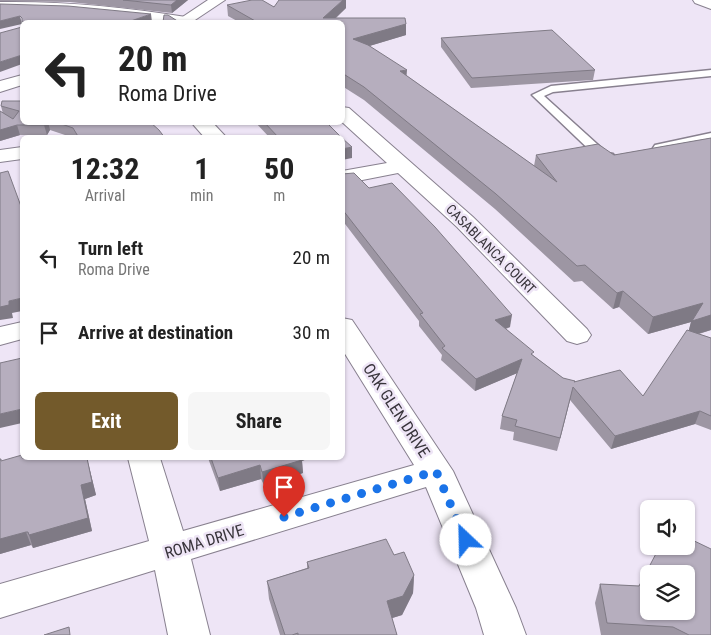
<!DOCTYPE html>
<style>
:root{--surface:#fff;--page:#f6f6f6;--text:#222;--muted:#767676;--accent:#735a2b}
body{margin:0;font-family:"Roboto Condensed",sans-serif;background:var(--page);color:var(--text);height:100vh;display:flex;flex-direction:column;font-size:19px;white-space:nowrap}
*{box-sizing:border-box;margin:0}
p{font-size:16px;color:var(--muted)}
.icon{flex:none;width:28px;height:28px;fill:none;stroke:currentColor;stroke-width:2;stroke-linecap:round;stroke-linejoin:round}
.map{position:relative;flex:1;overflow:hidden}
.details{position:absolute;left:20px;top:135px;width:325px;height:325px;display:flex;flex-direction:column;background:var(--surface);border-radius:8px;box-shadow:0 1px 4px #0004}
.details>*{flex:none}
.guide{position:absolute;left:20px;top:20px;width:325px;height:105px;border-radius:8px;box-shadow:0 1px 4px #0004;background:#fff;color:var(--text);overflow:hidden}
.fabs{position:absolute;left:640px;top:500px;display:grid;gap:10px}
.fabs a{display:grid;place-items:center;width:55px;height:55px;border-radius:8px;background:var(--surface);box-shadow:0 1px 4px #0004;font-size:25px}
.pin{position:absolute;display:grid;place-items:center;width:42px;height:42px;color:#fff;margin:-51px -21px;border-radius:50% 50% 50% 0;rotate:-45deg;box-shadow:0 0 5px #0007}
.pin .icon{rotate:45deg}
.me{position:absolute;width:55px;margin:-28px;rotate:336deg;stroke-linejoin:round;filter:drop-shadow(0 0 4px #0008)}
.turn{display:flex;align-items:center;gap:18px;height:105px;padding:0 15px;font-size:22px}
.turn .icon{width:65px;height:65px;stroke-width:2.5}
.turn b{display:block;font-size:35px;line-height:42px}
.eta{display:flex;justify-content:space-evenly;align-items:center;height:85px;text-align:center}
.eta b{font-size:30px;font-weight:700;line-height:35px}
.button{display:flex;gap:10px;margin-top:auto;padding:10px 15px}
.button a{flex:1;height:58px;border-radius:8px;background:var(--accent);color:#fff;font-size:20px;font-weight:700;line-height:58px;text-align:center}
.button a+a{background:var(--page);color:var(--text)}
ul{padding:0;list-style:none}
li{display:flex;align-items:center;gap:15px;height:75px;padding:0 15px}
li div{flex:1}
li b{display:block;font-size:19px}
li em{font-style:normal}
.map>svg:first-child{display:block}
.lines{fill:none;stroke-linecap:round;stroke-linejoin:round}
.lane-casing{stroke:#88808f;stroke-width:3}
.street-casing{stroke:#88808f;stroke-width:2}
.secondary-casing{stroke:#88808f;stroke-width:2}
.lane{fill:#fff;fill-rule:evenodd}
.street{fill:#fff;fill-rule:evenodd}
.secondary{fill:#fff;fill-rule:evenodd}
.wall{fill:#9d96a3}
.shaded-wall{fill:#7f7a85}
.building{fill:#b6aebe;stroke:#7f7a85;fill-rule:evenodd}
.route{stroke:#1a73e8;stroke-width:9;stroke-dasharray:0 16.2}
.labels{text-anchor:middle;stroke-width:5;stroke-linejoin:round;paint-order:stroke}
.street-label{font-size:14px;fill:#38343b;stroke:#eee5f6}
.near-street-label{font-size:16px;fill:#38343b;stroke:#eee5f6}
</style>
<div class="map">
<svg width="711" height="635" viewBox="0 0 711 635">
<rect width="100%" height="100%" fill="#eee5f6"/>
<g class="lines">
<defs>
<g id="lane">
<polygon points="711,70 711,76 553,92 544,96 607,153 613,154 615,157 613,160 599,159 532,95 551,86"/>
<polygon points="711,133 711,141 659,152 653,148 655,145"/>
</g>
<g id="street">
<path d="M0,2C63,1 124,7 186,17L191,18L193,21L167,22L70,12L0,10Z"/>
<polygon points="342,107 349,108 473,217 587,329 591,335 587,341 577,344 567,341 457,227 398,173 342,184 342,171 387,163 342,122"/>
<polygon points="191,122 212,122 227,138 205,138"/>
<polygon points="22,147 22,159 0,162 0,150"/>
<polygon points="342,318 352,320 453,471 516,608 526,635 484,635 476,608 426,487 191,559 210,635 168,635 155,570 0,618 0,584 149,541 128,458 160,458 183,531 414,465 342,349"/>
<polygon points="22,322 22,339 0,345 0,327"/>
</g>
<g id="secondary">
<polygon points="208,0 225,0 192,22 175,22"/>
<polygon points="693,0 711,0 711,9 695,3"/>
<polygon points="22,75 22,85 0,92 0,81"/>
</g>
</defs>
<!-- lane casing -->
<use href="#lane" class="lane-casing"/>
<!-- street casing -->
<use href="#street" class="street-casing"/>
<!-- secondary casing -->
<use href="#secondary" class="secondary-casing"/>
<!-- lane -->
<use href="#lane" class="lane"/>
<!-- street -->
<use href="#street" class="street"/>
<!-- secondary -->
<use href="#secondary" class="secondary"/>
</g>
<!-- wall -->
<g class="wall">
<polygon points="0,0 188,0 172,13 70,2 0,1"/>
<polygon points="227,5 346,8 336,18 406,24 406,35 369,46 407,76 534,166 536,155 614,155 711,138 711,330 699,334 711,338 711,430 695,424 611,449 570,400 557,451 513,440 514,432 500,429 502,416 517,373 475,391 441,360 442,355 419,326 419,321 342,220 342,174 369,188 510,327 506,329 534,356 563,378 574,382 643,396 689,330 691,322 648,334 619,307 613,309 582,281 574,282 495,209 364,100 342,86 342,22 239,22 228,16"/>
<polygon points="441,38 595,70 593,80 471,88 441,47"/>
<polygon points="22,101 22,122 150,122 165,138 74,138 50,130 47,135 20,135 0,141 0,111 3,114 1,106"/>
<polygon points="255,122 326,122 342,138 270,138"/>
<polygon points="208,458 307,458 307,459 302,461 303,473 264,485 261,479 220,491"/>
<polygon points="1,461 89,467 96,495 85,499 92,531 33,548 32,546 31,545 0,554"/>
<polygon points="394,555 414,575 413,593 402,615 392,618 397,635 280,635 269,599 267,581 307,568 307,562"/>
<polygon points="600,584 639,586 711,635 601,635 595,603"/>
</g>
<!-- shaded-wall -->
<g class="shaded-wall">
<polygon points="177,0 188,0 172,13 171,5"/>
<polygon points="343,0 346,0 346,8 331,22 323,18"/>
<polygon points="151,14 152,22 128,22"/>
<polygon points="20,16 22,24 0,29 0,21"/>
<polygon points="406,24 406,35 353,51 353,39"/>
<polygon points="22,55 22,64 0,72 0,62"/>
<polygon points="407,70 406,82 400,71"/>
<polygon points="46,122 48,122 50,130 47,135 44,125"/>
<polygon points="17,125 20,135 0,141 0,130"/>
<polygon points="352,147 352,158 342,160 342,149"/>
<polygon points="623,291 619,307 613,309 617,293"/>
<polygon points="22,298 22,311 12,313 13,318 0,320 0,307 9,301"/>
<polygon points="703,303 711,315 711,330 687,337 691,322 648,334 653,317"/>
<polygon points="512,315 510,327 494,332 495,320"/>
<polygon points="522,359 520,372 475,391 476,379"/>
<polygon points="573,387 570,400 557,451 560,438"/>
<polygon points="22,409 22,423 0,428 0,414"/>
<polygon points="700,411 695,424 611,449 615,436"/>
<polygon points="87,458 96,495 85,499 92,531 33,548 29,535 81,485"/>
<polygon points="297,458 307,458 307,459 302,461 303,473 264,485 262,472"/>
<polygon points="260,465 261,479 220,491 218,478"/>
<polygon points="26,532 31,545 0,554 0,539"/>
<polygon points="414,575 413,593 402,615 386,620 387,601"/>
</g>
<!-- building -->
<g class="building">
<polygon points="123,0 177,0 171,5"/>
<polygon points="252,0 262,0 274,7 279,0 343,0 323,18 405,18 406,24 353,39 368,45 407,70 400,71 557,182 536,155 598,144 614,155 711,138 711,315 692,321 703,303 653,317 623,291 617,293 585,265 577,266 496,194 364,87 342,73 342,22 257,22 227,5"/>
<polygon points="0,4 68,6 151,14 128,22 22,22 22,55 0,62 0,33 22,27 22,18 20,16 0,21"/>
<polygon points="164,15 168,15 179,22 163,22"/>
<polygon points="552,30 595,70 472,78 441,38"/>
<polygon points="2,101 22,101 22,122 46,122 44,125 17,125 0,130 0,111 13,119 19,111 1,106"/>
<polygon points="56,122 150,122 159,130 165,138 79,138 73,128"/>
<polygon points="264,122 326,122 342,138 279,138"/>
<polygon points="342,138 352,147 342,149"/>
<polygon points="8,171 22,209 22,298 9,301 9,305 0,307 0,173"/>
<polygon points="354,173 369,188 392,183 435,227 512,315 495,320 534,352 531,354 563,378 575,381 574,382 620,370 643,396 687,330 711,338 711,416 700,411 615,436 573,387 560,438 515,426 517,420 502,416 522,359 476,379 442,348 445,346 420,314 423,313 342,209 342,174"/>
<polygon points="22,358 22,409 0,414 0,363"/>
<polygon points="22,455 22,458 87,458 92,482 81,485 88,518 29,535 28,532 26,532 0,539 0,459 1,459 1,461"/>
<polygon points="211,458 301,458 302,460 262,472 260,465 218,478"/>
<path d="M686,537L711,549V635H689L673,627L607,623L600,584L639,586L660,546H686ZM649,574H686V611H649Z"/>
<polygon points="386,539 394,555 404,552 414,575 403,596 387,601 397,635 298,635 298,633 292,635 285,635 267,581 309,568 307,562"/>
<polygon points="69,627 70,635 44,635"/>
</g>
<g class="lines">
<!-- route -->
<polyline class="route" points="284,517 436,471 466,540"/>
</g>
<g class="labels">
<!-- street labels -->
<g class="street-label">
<text transform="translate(491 249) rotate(45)" y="5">CASABLANCA COURT</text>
</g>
<!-- near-street labels -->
<g class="near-street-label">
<text transform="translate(397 410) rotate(57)" y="6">OAK GLEN DRIVE</text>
<text transform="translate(204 541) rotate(-17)" y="6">ROMA DRIVE</text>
</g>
</g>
</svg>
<div class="fabs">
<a><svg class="icon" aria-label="sound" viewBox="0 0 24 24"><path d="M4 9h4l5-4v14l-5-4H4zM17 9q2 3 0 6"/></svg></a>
<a><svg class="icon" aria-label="layers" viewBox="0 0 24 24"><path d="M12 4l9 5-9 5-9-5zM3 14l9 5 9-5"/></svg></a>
</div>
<div class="pin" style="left:284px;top:517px;background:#d93025"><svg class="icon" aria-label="arrive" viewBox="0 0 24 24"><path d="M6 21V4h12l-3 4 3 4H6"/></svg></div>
<svg class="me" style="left:466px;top:540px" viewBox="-20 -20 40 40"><circle r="19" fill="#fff"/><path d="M0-13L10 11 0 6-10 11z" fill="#1a73e8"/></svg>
<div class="guide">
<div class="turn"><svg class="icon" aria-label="left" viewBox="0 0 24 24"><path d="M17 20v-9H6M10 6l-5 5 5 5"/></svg><div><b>20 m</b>Roma Drive</div></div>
</div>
<section class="details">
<div class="eta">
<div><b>12:32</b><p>Arrival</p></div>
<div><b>1</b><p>min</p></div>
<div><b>50</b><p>m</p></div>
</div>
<ul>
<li><svg class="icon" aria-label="left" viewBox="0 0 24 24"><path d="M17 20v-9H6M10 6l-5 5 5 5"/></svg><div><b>Turn left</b><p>Roma Drive</p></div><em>20 m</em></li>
<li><svg class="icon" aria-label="arrive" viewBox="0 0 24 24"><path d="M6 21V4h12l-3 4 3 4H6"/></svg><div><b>Arrive at destination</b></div><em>30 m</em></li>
</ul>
<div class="button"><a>Exit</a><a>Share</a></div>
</section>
</div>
